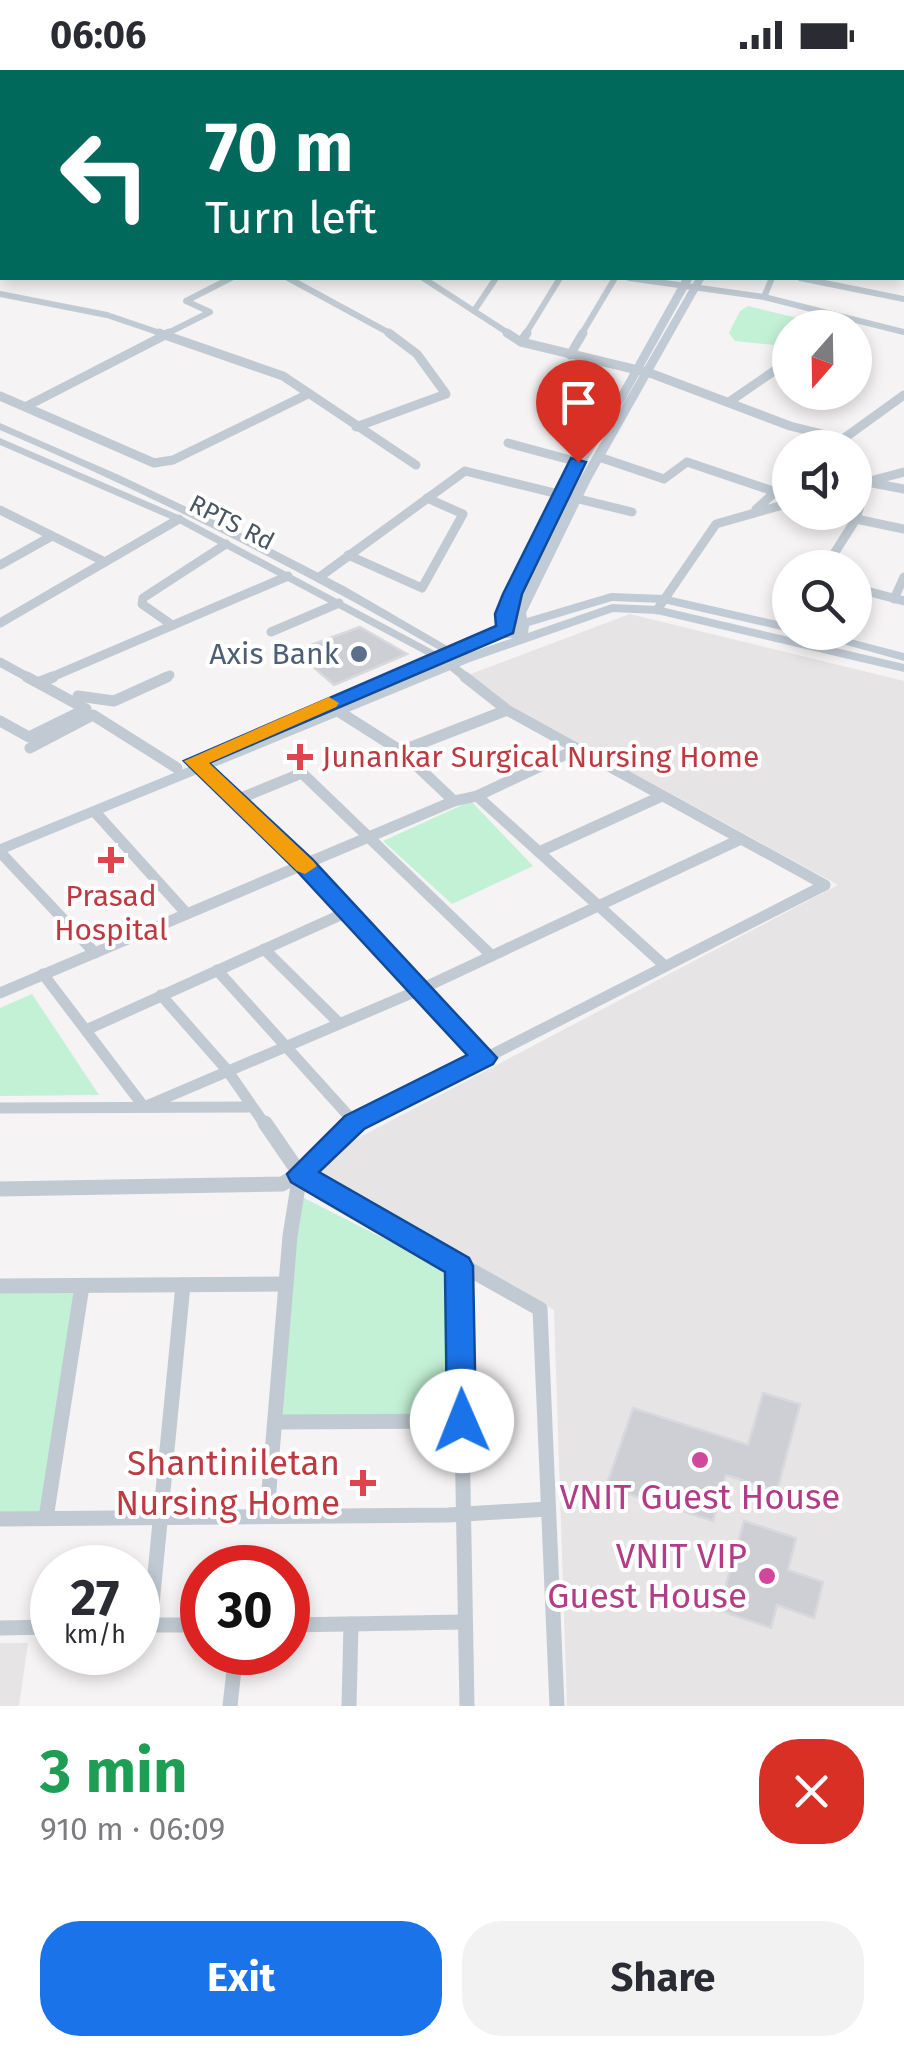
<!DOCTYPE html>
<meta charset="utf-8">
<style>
:root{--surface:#fff;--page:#f2f2f3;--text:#2b2b33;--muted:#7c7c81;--accent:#1a73e8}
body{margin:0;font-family:"Fira Sans",sans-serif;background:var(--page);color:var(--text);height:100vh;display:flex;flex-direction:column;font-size:38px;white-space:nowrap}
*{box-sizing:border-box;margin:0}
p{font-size:32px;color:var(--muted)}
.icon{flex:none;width:55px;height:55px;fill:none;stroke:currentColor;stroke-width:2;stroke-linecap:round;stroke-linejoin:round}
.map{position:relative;height:1636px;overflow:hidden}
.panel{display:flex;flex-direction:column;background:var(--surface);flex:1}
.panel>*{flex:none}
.top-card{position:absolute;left:0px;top:0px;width:905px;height:210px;box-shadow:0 5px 15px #0003;background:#00695c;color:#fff;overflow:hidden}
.needle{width:65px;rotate:200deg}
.buttons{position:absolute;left:772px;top:240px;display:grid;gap:20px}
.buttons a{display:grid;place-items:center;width:100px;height:100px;border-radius:50%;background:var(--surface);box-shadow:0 5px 15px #0003;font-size:50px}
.speed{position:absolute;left:30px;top:1475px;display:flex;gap:20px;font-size:50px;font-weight:700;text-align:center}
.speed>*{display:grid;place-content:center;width:130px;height:130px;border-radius:50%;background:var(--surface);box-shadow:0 5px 15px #0003;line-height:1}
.speed small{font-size:25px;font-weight:400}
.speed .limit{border:15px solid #d22;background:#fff;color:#111}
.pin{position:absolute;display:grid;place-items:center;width:85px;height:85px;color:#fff;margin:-102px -42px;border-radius:50% 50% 50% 0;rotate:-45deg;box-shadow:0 0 10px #0007}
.pin .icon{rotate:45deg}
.me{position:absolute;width:110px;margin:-55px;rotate:359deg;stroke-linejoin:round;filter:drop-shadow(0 0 8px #0008)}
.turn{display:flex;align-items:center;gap:35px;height:210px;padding:0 40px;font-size:45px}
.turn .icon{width:130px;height:130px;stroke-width:2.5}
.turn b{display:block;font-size:70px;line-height:85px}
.round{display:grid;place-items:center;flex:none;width:105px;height:105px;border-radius:40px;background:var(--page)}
.head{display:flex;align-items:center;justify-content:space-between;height:170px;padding:0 40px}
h1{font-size:60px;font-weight:700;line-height:75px;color:#1e9e55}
.button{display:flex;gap:20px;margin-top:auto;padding:20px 40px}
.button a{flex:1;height:115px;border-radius:40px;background:var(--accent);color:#fff;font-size:40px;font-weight:700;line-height:115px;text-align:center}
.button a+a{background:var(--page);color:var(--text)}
.status{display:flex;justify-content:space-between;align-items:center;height:70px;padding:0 50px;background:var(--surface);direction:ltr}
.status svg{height:28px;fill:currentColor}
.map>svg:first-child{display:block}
.education{fill:#e6e4e5}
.green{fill:#c3f1d5}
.building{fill:#cdcfd5;stroke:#d7d9de;stroke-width:2.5}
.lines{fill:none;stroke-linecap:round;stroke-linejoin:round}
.minor-far3{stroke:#c1cad2;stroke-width:6}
.minor-far2{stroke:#c1cad2;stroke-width:9}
.minor-far1{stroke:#c1cad2;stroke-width:11}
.minor{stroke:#c1cad2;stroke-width:15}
.tertiary{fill:#c1cad2;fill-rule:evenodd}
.secondary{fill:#c1cbd6;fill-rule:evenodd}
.primary{fill:#b3c2d1;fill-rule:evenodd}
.route{fill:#1a73e8;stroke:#114b97;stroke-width:2.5}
.slow{fill:#f59e0b}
.service-dot{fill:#5c6f8a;stroke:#fff;stroke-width:4}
.health-dot{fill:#e0444e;stroke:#fff;stroke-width:4}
.hotel-dot{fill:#d1479c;stroke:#fff;stroke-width:4}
.labels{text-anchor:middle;stroke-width:8;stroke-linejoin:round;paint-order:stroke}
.far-street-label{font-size:25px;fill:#4a5661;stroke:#fff}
.service-label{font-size:30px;fill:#4e5e75;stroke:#fff;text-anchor:end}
.health-label{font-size:30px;fill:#be3a42;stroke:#fff;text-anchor:start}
.near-health-label{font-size:35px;fill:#be3a42;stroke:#fff;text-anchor:end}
.near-hotel-label{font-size:35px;fill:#b23c85;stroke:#fff}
</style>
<div class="status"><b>06:06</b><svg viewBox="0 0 49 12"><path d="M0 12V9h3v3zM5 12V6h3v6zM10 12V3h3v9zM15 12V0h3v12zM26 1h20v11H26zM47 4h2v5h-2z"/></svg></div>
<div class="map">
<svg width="904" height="1636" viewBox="0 0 904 1636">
<rect width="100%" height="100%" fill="#f5f3f3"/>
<!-- education -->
<g class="education">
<polygon points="630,544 904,611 904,1636 567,1636 554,1240 307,1095 838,815 460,608"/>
<polygon points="0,1573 28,1573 19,1636 0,1636"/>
</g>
<!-- green -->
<g class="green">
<polygon points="748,236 822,254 790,258 790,274 783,276 735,271 729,263 740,241"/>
<polygon points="471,731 533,796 452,834 383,771"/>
<polygon points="32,924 99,1025 0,1026 0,938"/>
<polygon points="296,1124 452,1203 454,1346 283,1345"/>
<polygon points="79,1219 46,1444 0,1445 0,1221"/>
</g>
<!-- building -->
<g class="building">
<polygon points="360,557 407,584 334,615 295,581"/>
<polygon points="763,1323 800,1334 777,1421 726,1405 713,1451 606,1417 633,1338 748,1375"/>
<polygon points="744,1451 796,1468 788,1500 823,1512 814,1548 777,1535 771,1558 719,1540"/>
</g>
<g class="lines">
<!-- minor-far3 -->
<g class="minor-far3">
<polyline points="52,0 62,2"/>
<polyline points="144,0 152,2"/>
<polyline points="185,0 194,2"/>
<polyline points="416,0 426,2"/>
<polyline points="757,0 773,2"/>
<polyline points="36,2 43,0"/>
<polyline points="95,2 101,0"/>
<polyline points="314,2 319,0"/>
<polyline points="371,2 377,0"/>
<polyline points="540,2 545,0"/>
<polyline points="288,208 393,265"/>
<polyline points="423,208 511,265"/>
<polyline points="629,208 764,227 904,262"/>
<polyline points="800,208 904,229"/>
<polyline points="0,224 107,245 166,265"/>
<polyline points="764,227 772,208"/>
<polyline points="474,241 496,208"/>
<polyline points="164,265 210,242 186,231 231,208"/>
<polyline points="525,265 560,208"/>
<polyline points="581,265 615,208"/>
</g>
<!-- minor-far2 -->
<g class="minor-far2">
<polyline points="159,263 283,306 416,395"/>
<polyline points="507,263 521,272 650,303 790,356 843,369 831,378"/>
<polyline points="521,272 527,263"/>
<polyline points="570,285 583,263"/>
<polyline points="0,326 154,393 173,390 308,324"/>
<polyline points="729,332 790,290"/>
<polyline points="27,336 169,263"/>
<polyline points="356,357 446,324 417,284 389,263"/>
<polyline points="843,369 904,325"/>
<polyline points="508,373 578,392"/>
<polyline points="599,387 664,409 687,392 776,422"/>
<polyline points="855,415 904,402"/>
<polyline points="756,439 790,409"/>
<polyline points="0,440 105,492"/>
<polyline points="856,449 904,459"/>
<polyline points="348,485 422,518 463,444 427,428"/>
<polyline points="0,495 52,466"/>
<polyline points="825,498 856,449 867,412 904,419"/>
<polyline points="321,506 465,401 632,442"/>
<polyline points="855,518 904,531"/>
<polyline points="894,529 904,507"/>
<polyline points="657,540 716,454 790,433"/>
<polyline points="0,553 179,449"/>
<polyline points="172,555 142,534 143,528 226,474"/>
<polyline points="271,562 339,533"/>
<polyline points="443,589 468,609"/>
<polyline points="0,592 31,609"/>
<polyline points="47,609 288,506"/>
<polyline points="162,609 170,605"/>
</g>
<!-- minor-far1 -->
<g class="minor-far1">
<polyline points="40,612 53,607"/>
<polyline points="78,626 114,631 167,607"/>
<polyline points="338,641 401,681 454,731"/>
<polyline points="0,651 29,667 86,639 27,607"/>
<polyline points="30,678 93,645 177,698"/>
<polyline points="401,681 507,640"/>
<polyline points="195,691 304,795 484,987"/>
<polyline points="477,726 665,896"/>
<polyline points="236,730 302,703 491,885"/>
<polyline points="95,742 187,844"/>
<polyline points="0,782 95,883"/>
<polyline points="539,782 662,726"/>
<polyline points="264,879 339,953"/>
<polyline points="217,900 355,1053"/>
<polyline points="43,904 144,1037 419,920 741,769"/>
<polyline points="0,923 454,731 477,726 577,679"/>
<polyline points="161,925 227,1000 266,1056"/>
<polyline points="86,960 347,842"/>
<polyline points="0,1038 249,1037"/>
<polyline points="352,1056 825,815 507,640 465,607"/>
</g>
<!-- minor -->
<g class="minor">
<polyline points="265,1053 300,1104 540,1239 557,1636"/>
<polyline points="0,1119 282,1114 300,1104 355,1053"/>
<polyline points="459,1196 467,1636"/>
<polyline points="0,1216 286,1214"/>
<polyline points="275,1352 462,1351"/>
<polyline points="267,1444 290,1166 300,1104"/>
<polyline points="46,1448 82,1216"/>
<polyline points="0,1449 448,1445 548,1439"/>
<polyline points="138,1555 202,1555"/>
<polyline points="150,1555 183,1215"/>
<polyline points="288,1555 465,1552"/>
<polyline points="0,1558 52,1557"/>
<polyline points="230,1636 236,1582"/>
<polyline points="349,1636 351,1554"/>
</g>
<!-- tertiary -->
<g class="tertiary">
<path d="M0,353L119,405L233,459L344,516L456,581L454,584H446C302,500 153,426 0,360Z"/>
<polygon points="0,368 183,447 444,586 438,590 434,589 175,451 0,375"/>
</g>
<!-- secondary -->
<g class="secondary">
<polygon points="812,0 820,0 819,2 811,2"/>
<polygon points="683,208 693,208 625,330 565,426 511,543 514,553 514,543 579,410 696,208 705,208 591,410 526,543 527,548 611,523 663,525 790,554 790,562 663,533 612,531 529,556 528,563 612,534 657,536 904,594 904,602 657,544 613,542 470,592 0,785 0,774 460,586 513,568 505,568 504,565 318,643 313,644 306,640 502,556 499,543 553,426 615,330"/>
<polygon points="800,562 823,562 904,583 904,591"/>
</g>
<!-- primary -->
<g class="primary">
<polygon points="561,0 584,0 586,2 565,2"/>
<polygon points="588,0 613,0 615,2 592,2"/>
<rect x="902" y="39" width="2" height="6"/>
</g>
</g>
<!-- route -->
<polygon class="route" points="571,388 586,392 522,524 513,563 209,693 312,789 497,988 493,994 364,1059 319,1102 469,1188 473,1196 476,1351 472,1360 462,1364 451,1360 447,1351 445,1202 291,1112 287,1104 345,1046 467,985 296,800 184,691 496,556 495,544 503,524"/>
<!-- slow -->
<polygon class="slow" points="329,627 339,633 336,637 209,693 313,791 317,796 305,804 297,801 184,691"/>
<!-- markers -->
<circle class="service-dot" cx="359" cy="584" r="10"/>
<g class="health-dot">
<path d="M295 672h10v10h10v10h-10v10h-10v-10h-10v-10h10z"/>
<path d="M106 775h10v10h10v10h-10v10h-10v-10h-10v-10h10z"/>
<path d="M358 1398h10v10h10v10h-10v10h-10v-10h-10v-10h10z"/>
</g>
<g class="hotel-dot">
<circle cx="700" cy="1390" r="10"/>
<circle cx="767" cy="1506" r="10"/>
</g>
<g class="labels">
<!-- far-street labels -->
<g class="far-street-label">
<text transform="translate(232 452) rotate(27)" y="9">RPTS Rd</text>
</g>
<!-- service labels -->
<g class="service-label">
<text x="339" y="594">Axis Bank</text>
</g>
<!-- health labels -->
<g class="health-label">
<text x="322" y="697">Junankar Surgical Nursing Home</text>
<text x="111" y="836" text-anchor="middle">Prasad<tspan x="111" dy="34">Hospital</tspan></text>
</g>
<!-- near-health labels -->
<g class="near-health-label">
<text x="340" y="1405">Shantiniletan<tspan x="340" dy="40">Nursing Home</tspan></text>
</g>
<!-- near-hotel labels -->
<g class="near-hotel-label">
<text x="700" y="1439">VNIT Guest House</text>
<text x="747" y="1498" text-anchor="end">VNIT VIP<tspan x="747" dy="40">Guest House</tspan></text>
</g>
</g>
</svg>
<div class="buttons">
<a><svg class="needle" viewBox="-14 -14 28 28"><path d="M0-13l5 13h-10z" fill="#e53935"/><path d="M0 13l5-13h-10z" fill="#7c7c81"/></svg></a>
<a><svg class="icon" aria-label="sound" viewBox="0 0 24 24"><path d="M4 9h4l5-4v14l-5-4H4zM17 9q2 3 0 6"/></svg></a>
<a><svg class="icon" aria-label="search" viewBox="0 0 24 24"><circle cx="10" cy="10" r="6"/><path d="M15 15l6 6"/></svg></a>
</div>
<div class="speed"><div>27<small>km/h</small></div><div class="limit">30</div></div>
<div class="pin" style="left:578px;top:392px;background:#d93025"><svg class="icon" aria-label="arrive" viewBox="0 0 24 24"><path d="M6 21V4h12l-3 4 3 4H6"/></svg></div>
<svg class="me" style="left:462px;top:1351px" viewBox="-20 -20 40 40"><circle r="19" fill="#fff"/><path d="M0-13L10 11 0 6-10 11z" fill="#1a73e8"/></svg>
<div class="top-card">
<div class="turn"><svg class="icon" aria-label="left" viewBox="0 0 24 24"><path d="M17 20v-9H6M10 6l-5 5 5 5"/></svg><div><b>70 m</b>Turn left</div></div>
</div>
</div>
<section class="panel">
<div class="head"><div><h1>3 min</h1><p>910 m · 06:09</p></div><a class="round" style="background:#d93025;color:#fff"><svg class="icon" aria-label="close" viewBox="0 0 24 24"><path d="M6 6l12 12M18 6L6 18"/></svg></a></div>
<div class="button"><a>Exit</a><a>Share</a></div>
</section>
